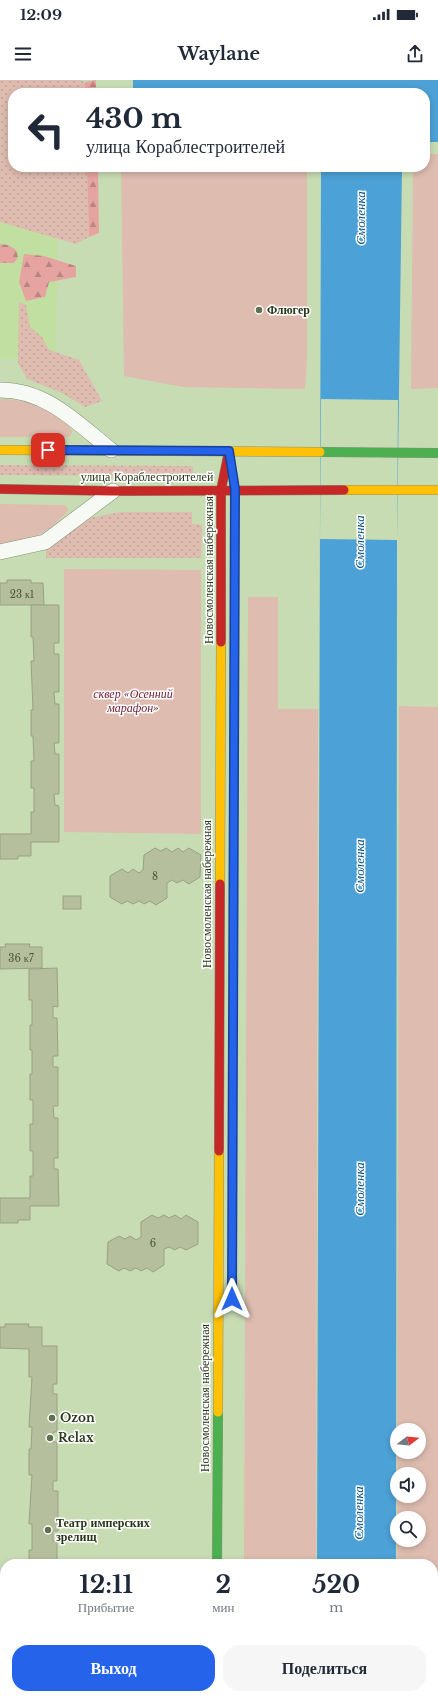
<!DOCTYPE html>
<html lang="ru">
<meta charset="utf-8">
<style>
:root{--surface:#fff;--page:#f6f6f7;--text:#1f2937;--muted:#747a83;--accent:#2563eb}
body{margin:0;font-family:"Libre Baskerville",serif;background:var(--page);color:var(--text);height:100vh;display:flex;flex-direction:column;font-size:15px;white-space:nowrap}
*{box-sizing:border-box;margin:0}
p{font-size:13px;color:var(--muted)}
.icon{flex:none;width:22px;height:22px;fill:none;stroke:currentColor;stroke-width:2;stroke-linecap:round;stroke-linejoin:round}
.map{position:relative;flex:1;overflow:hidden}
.details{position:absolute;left:0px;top:1479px;width:438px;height:140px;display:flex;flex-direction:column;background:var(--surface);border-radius:16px 16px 0 0;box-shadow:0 2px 6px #0003}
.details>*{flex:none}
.top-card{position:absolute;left:8px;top:8px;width:422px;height:84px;border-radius:16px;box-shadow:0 2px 6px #0003;background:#fff;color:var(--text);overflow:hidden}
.needle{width:26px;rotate:74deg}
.fabs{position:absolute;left:390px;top:1343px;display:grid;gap:8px}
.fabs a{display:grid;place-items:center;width:36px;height:36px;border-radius:50%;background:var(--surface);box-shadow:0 2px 6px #0003;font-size:20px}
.pin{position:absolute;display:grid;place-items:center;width:34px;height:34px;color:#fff;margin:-17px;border-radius:8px;box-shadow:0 2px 6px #0006}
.me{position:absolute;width:44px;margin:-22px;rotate:0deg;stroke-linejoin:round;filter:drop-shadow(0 0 3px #0008)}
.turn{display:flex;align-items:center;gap:14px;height:84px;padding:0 12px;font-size:18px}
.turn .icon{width:52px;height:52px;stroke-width:2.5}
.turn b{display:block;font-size:28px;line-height:34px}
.eta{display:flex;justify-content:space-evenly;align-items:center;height:68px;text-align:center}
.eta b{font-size:24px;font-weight:700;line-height:28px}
.action{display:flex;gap:8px;margin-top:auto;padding:8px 12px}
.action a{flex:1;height:46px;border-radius:16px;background:var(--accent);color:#fff;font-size:16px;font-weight:700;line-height:46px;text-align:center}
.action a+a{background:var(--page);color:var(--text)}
.status{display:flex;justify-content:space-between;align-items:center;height:28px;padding:0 20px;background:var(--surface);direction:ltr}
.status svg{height:11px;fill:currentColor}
header{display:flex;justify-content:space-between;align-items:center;height:52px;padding:0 12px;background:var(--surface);font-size:18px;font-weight:700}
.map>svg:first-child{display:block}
.built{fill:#c0dfa0}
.grass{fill:url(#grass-dots)}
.forest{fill:url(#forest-firs)}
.park{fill:#debcb0}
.water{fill:#4ca1d6}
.pier{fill:#c8dcb4}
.building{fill:#b5be9d;stroke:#99a280}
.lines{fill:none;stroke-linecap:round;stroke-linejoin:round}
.street-casing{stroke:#829172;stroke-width:16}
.fast-casing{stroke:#829172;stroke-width:10}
.slow-casing{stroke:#829172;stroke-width:10}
.jam-casing{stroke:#829172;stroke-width:10}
.street{stroke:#f7faf4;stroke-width:15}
.fast{stroke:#4caf50;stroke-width:9}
.slow{stroke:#ffc107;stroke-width:9}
.jam{stroke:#c62828;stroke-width:9}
.route-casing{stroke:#184099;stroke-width:10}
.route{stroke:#2563eb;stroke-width:7}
.poi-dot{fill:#61714f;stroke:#fff;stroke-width:1.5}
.labels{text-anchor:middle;stroke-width:3;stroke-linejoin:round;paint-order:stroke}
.number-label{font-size:10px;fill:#4c593a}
.poi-label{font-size:12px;font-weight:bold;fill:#293719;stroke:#fff;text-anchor:start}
.street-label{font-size:12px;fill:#293719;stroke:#fff}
.park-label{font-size:12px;font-style:italic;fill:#742035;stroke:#fff}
.water-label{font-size:13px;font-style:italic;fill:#004d88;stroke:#fff}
</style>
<div class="status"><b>12:09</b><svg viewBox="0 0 49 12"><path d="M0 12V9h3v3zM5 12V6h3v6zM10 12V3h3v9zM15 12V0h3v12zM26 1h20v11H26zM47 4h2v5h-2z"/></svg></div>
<header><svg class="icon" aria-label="menu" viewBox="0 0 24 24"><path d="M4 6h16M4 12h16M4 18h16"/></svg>Waylane<svg class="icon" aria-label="share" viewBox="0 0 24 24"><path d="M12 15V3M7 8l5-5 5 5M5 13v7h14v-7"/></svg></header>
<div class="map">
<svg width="438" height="1619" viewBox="0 0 438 1619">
<defs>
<pattern id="grass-dots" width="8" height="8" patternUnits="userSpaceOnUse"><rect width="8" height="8" fill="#debcb0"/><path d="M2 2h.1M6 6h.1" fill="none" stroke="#bea297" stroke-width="1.8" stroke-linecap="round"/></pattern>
<pattern id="forest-firs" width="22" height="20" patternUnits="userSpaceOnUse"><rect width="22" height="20" fill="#e6a4a1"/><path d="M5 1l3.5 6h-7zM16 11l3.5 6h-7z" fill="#ba8682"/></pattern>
</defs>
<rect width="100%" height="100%" fill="#c8dcb4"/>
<!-- built -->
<polygon class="built" points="0,0 13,13 13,87 58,87 56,279 0,279"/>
<!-- grass -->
<g class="grass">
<polygon points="0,0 79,0 85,2 85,13 13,13 13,87 87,87 89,157 76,164 0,142"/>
<polygon points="19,222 26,225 30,247 42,257 49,270 79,280 102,321 85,327 62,313 27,299 18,283"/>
<polygon points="0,385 193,386 193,396 0,395"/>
<polygon points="121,432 192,432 192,444 202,445 201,478 46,478 46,469 89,438"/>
</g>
<!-- forest -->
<g class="forest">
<polygon points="96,0 96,13 85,13 85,2"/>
<polygon points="87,87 98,87 99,153 89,157"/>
<polygon points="0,164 8,165 16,170 18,177 14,183 0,183"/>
<polygon points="24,174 44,176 76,186 76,197 49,202 45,217 26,221 19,202"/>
</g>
<!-- park -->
<g class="park">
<polygon points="425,74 438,74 438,308 411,309 413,87 425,87"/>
<polygon points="121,87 307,87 307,280 305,309 183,307 124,296"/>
<path d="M0,319C26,319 58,328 72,351L71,356L67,357H0Z"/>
<path d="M0,424L65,425L68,429C67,434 62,437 58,441C41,458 23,461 0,464Z"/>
<polygon points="64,489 201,490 201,754 64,752"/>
<polygon points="248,517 278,517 278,629 318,629 316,1484 244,1484"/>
<polygon points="399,626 438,627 438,1619 397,1619 397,1614 433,1614 433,1484 397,1484 397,1460 419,1460 419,1438 397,1438 397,1416 419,1416 419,1394 397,1394 397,1372 419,1372 419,1350 397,1350"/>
<rect x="244" y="1614" width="72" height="5"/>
</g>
<!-- water -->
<g class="water">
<polygon points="133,0 438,0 438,62 425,62 425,13 133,13"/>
<polygon points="321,87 402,87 397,460 396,1484 317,1484"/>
<rect x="317" y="1614" width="79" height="5"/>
</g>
<!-- pier -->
<polygon class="pier" points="321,319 398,320 397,460 320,459"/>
<!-- building -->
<g class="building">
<polygon points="7,500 31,500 31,503 43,503 44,525 0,525 0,503 7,503"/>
<polygon points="31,525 59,525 59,563 54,563 54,574 59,574 59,612 54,612 55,624 59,624 59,663 54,663 55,674 59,674 59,714 54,714 55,725 59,726 59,762 31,762 31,776 18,776 18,779 0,779 0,754 31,754 31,732 34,732 34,708 31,708 31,681 34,681 33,656 31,656 31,630 33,630 31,581 34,581 33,557 31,557"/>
<polygon points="155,768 161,771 166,768 172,772 178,768 183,772 189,768 201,775 200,797 189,804 183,800 177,803 172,800 167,803 167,818 156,825 150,821 144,824 139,821 133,824 127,821 122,824 110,817 110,796 122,789 128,793 133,789 139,793 143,790 144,775"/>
<rect x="63" y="816" width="18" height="13"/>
<polygon points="5,864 30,864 29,867 42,867 42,888 0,889 0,867 6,867"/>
<polygon points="57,888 58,927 53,926 53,938 57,938 58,976 53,976 53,987 58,987 58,1026 53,1026 54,1038 58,1038 58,1078 54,1078 54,1089 58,1089 59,1126 30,1126 30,1140 18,1140 18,1143 0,1143 0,1118 30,1118 30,1096 33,1096 33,1071 30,1071 30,1044 33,1044 33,1020 30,1020 30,994 32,994 32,970 30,970 30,945 32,945 32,920 29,920 29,889"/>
<polygon points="152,1135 158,1138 164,1135 169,1138 175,1135 181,1139 186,1135 198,1142 198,1164 186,1170 180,1167 175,1170 169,1167 164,1169 164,1185 153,1192 147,1188 141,1191 136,1188 130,1191 124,1188 119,1191 107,1184 108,1162 119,1156 125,1159 130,1156 136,1160 141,1157 141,1142"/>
<polygon points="5,1244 29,1244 28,1247 42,1247 42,1266 57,1266 57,1304 53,1304 53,1314 57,1314 57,1352 53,1352 53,1362 57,1362 57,1401 53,1401 53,1411 58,1411 58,1451 53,1451 53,1461 57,1461 57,1484 29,1484 29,1470 32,1470 32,1444 29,1444 32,1395 29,1395 29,1369 31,1369 32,1347 29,1347 32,1297 29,1297 29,1269 0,1268 0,1247 5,1247"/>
<rect x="0" y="1493" width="5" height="25"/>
<rect x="0" y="1549" width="5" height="9"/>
<polygon points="1,1600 5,1600 5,1614 37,1614 37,1619 0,1619"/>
</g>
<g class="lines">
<defs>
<g id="street">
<path d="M0,310C47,310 77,343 111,370"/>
<polyline points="0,472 45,462 113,411"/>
</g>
<g id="fast">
<polyline points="320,372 438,373"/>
<polyline points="217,1484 218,1332"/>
</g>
<g id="slow">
<polyline points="0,370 320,372"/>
<polyline points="344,410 438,410"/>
<polyline points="220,804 221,562"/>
<polyline points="218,1332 219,1071"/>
</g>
<g id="jam">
<polyline points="0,409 113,411 344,410"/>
<polyline points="221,562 221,410 229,371"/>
<polyline points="219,1071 220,804"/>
<polyline points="230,1614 230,1619"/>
</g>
</defs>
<!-- street casing -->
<use href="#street" class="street-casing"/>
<!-- fast casing -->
<use href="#fast" class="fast-casing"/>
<!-- slow casing -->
<use href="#slow" class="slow-casing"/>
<!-- jam casing -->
<use href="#jam" class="jam-casing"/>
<!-- street -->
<use href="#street" class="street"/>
<!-- fast -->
<use href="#fast" class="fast"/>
<!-- slow -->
<use href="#slow" class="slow"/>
<!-- jam -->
<use href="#jam" class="jam"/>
</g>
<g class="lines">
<defs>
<polyline id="route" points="48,370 229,371 235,409 232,1219"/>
</defs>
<!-- route casing -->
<use href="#route" class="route-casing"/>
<!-- route -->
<use href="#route" class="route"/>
</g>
<!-- markers -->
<g class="poi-dot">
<circle cx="259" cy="230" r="4"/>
<circle cx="52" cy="1338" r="4"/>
<circle cx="50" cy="1358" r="4"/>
<circle cx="48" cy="1450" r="4"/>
</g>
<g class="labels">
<!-- number labels -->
<g class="number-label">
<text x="22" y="518">23 к1</text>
<text x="155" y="800">8</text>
<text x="21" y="882">36 к7</text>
<text x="153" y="1167">6</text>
</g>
<!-- poi labels -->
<g class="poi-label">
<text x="267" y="234">Флюгер</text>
<text x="60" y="1342">Ozon</text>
<text x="58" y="1362">Relax</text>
<text x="56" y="1447">Театр имперских<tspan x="56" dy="14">зрелищ</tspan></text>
</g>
<!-- street labels -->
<g class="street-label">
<text x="147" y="401">улица Кораблестроителей</text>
<text transform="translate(209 490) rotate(-90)" y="4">Новосмоленская набережная</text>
<text transform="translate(207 814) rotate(-90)" y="4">Новосмоленская набережная</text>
<text transform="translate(205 1318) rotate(-90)" y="4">Новосмоленская набережная</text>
</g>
<!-- park labels -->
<g class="park-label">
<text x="133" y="618">сквер «Осенний<tspan x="133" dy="14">марафон»</tspan></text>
</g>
<!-- water labels -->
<g class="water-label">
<text transform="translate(360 138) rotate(-90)" y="5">Смоленка</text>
<text transform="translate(359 462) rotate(-90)" y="5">Смоленка</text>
<text transform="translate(359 786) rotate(-90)" y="5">Смоленка</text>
<text transform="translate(359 1109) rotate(-90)" y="5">Смоленка</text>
<text transform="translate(358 1433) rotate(-90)" y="5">Смоленка</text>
</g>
</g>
</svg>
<div class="fabs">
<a><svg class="needle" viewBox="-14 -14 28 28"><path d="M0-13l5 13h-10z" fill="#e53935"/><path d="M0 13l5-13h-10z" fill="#747a83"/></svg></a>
<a><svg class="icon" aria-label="sound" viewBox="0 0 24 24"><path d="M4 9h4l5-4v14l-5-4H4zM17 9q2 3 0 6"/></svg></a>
<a><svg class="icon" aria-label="search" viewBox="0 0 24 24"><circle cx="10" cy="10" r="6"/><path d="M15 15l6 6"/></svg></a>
</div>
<div class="pin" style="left:48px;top:370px;background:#d93025"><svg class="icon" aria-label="arrive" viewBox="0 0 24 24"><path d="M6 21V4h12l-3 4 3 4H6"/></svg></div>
<svg class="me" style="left:232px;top:1219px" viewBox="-20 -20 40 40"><path d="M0-17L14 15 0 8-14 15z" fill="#2563eb" stroke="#fff" stroke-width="4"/></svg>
<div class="top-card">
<div class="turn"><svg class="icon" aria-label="left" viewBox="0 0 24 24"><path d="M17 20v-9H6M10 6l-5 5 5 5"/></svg><div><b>430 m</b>улица Кораблестроителей</div></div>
</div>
<section class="details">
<div class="eta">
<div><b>12:11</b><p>Прибытие</p></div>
<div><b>2</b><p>мин</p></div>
<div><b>520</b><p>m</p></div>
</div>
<div class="action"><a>Выход</a><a>Поделиться</a></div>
</section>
</div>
